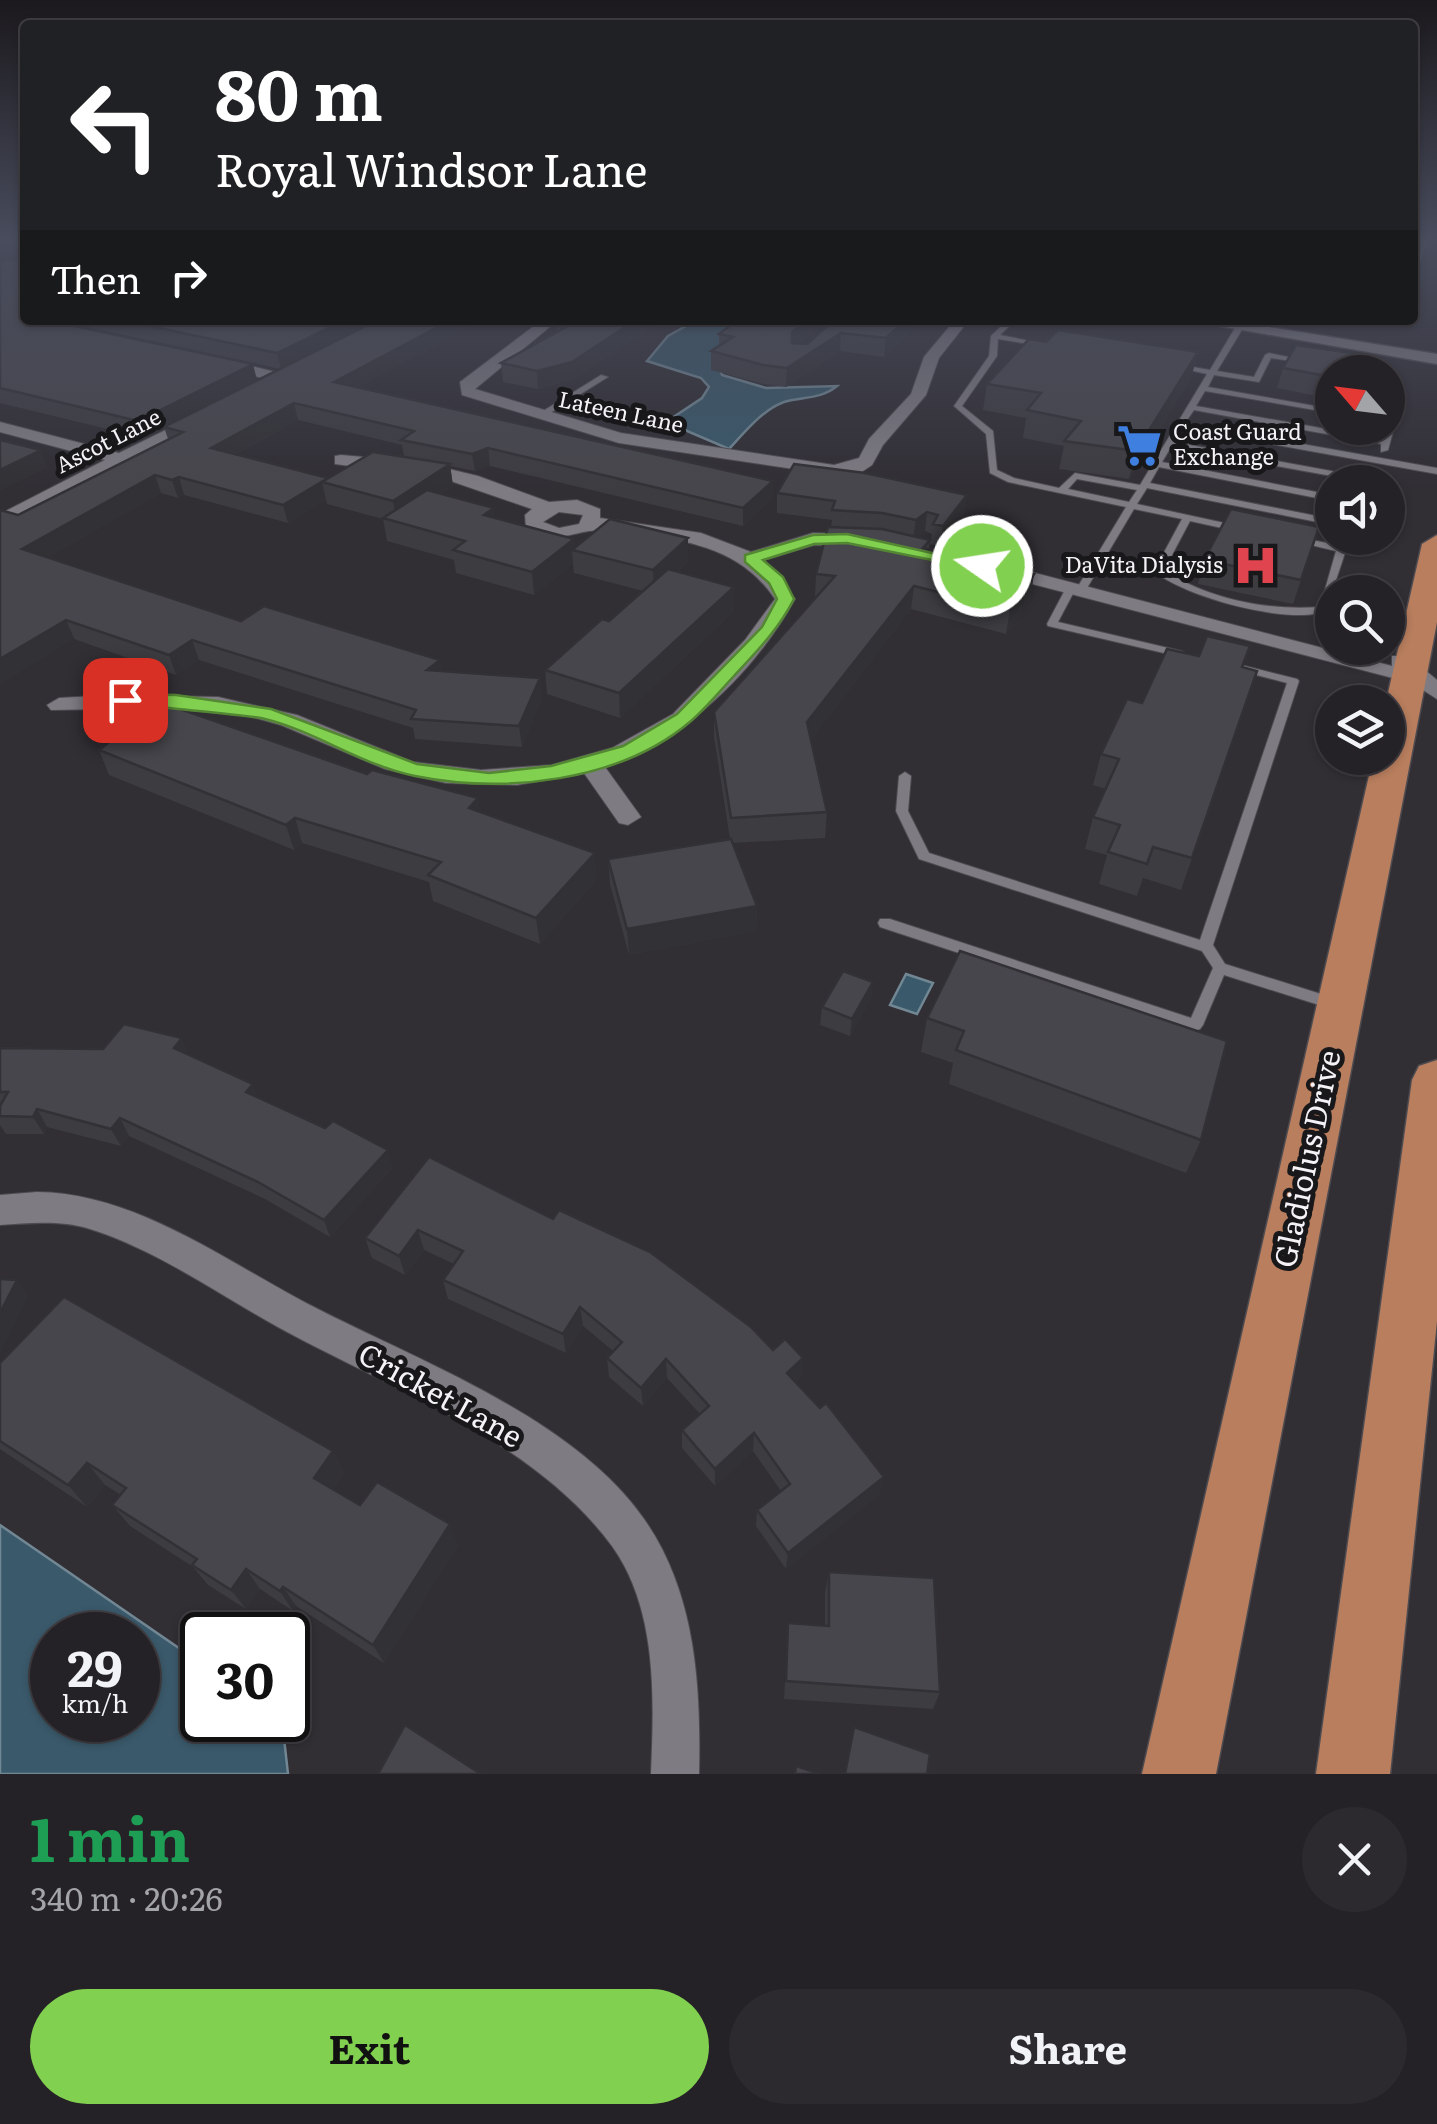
<!DOCTYPE html>
<meta charset="utf-8">
<style>
:root{--surface:#252227;--page:#2d2a2f;--text:#f1f3f6;--muted:#a3a4a7;--line:#423f44;--accent:#82d04f}
body{margin:0;font-family:Literata,serif;background:var(--page);color:var(--text);height:100vh;display:flex;flex-direction:column;font-size:38px;white-space:nowrap}
*{box-sizing:border-box;margin:0}
p{font-size:32px;color:var(--muted)}
.icon{flex:none;width:55px;height:55px;fill:none;stroke:currentColor;stroke-width:2;stroke-linecap:round;stroke-linejoin:round}
.map{position:relative;height:1774px;overflow:hidden}
.sheet{display:flex;flex-direction:column;background:var(--surface);flex:1}
.sheet>*{flex:none}
.hud{position:absolute;left:20px;top:20px;width:1398px;height:305px;border-radius:10px;box-shadow:0 2px 8px #0004,0 0 0 2px var(--line);background:#202124;color:#fff;overflow:hidden}
.needle{width:65px;rotate:298deg}
.buttons{position:absolute;left:1315px;top:355px;display:grid;gap:20px}
.buttons a{display:grid;place-items:center;width:90px;height:90px;border-radius:50%;background:var(--surface);box-shadow:0 2px 8px #0004,0 0 0 2px var(--line);font-size:50px}
.speed{position:absolute;left:30px;top:1612px;display:flex;gap:20px;font-size:50px;font-weight:700;text-align:center}
.speed>*{display:grid;place-content:center;width:130px;height:130px;border-radius:50%;background:var(--surface);box-shadow:0 2px 8px #0004,0 0 0 2px var(--line);line-height:1}
.speed small{font-size:25px;font-weight:400}
.speed .limit{border:5px solid #111;border-radius:15px;background:#fff;color:#111}
.pin{position:absolute;display:grid;place-items:center;width:85px;height:85px;color:#fff;margin:-42px;border-radius:20px;box-shadow:0 5px 15px #0006}
.me{position:absolute;width:110px;margin:-55px;rotate:283deg;stroke-linejoin:round;filter:drop-shadow(0 0 8px #0008)}
.turn{display:flex;align-items:center;gap:35px;height:210px;padding:0 30px;font-size:45px}
.turn .icon{width:130px;height:130px;stroke-width:2.5}
.turn b{display:block;font-size:70px;line-height:85px}
.then{display:flex;align-items:center;height:95px;padding:0 30px;background:#0003;gap:20px;font-size:38px}
.round{display:grid;place-items:center;flex:none;width:105px;height:105px;border-radius:52px;background:var(--page)}
.headline{display:flex;align-items:center;justify-content:space-between;height:170px;padding:0 30px}
h1{font-size:60px;font-weight:700;line-height:75px;color:#1e9e55}
.action{display:flex;gap:20px;margin-top:auto;padding:20px 30px}
.action a{flex:1;height:115px;border-radius:60px;background:var(--accent);color:#111;font-size:40px;font-weight:700;line-height:115px;text-align:center}
.action a+a{background:var(--page);color:var(--text)}
.map>svg:first-child{display:block}
.water{fill:#3a596a;stroke:#728794;stroke-width:2.5;fill-rule:evenodd}
.lines{fill:none;stroke-linecap:round;stroke-linejoin:round}
.service-casing{stroke:#4e4b50;stroke-width:2}
.minor-casing{stroke:#4e4b50;stroke-width:2}
.tertiary-casing{stroke:#4e4b50;stroke-width:3}
.primary-casing{stroke:#4e4b50;stroke-width:3}
.service{fill:#7e7b82;fill-rule:evenodd}
.minor{fill:#7e7b82;fill-rule:evenodd}
.tertiary{fill:#7e7b82;fill-rule:evenodd}
.primary{fill:#b87e5e;fill-rule:evenodd}
.wall{fill:#3d3c41;fill-rule:evenodd}
.shaded-wall{fill:#323135}
.building{fill:#47464c;stroke:#323135;stroke-width:2.5}
.route{fill:#82d04f;stroke:#548733;stroke-width:2.5}
.labels{text-anchor:middle;stroke-width:10;stroke-linejoin:round;paint-order:stroke}
.far-street-label{font-size:22px;fill:#f4f2f6;stroke:#181719}
.far-poi-label{font-size:22px;fill:#f4f2f6;stroke:#181719;text-anchor:start}
.near-street-label{font-size:30px;fill:#f4f2f6;stroke:#181719}
</style>
<div class="map">
<svg width="1437" height="1774" viewBox="0 0 1437 1774">
<rect width="100%" height="100%" fill="#312e34"/>
<!-- water -->
<g class="water">
<path d="M697,320H772L717,359L722,375L766,388L837,386C820,400 803,396 784,402C762,410 744,433 729,449L666,422L702,398L709,387L701,378L647,361L668,336Z"/>
<polygon points="906,974 933,983 917,1014 890,1005"/>
<path d="M0,1525L202,1664V1720H273L284,1738L288,1774H0ZM138,1635V1720H52V1635Z"/>
</g>
<g class="lines">
<defs>
<g id="service">
<polygon points="1422,239 1428,239 1415,276 1412,278 1412,265"/>
<path d="M1008,320H1016L1000,335L1045,344L1041,346L998,339L997,356L962,406L993,431L997,470L1014,478L1059,488L1075,473L1140,485L1207,374L1172,366L1176,364L1210,370L1235,328L1239,326L1243,328L1217,371L1254,377L1265,355L1269,353L1308,361L1304,363L1271,358L1259,382L1214,375L1208,387L1332,409V413L1205,391L1196,406L1383,439L1388,428V419L1396,421L1388,450L1381,452V444L1194,410L1185,423L1437,468V474L1183,428L1174,442L1375,479V482H1365L1171,447L1162,462L1332,495V501L1159,467L1150,483L1332,519V525L1147,488L1137,504L1243,527V531L1240,532L1190,521L1164,570C1208,599 1268,611 1320,607L1336,551L1290,540L1295,537L1338,545L1342,538H1350L1332,592L1329,610C1293,627 1184,597 1154,571L1182,519L1134,509L1087,588L1086,590H1078L1077,588L1126,507L1008,482L990,473L986,434L954,406L989,356L991,336ZM1077,479L1137,490L1129,502L1068,489Z"/>
<path d="M1376,320H1401C1395,324 1382,324 1376,320Z"/>
<polygon points="1349,366 1378,372 1346,370 1345,368"/>
<polygon points="1388,373 1392,375 1392,380 1388,382"/>
<polygon points="601,375 608,377 542,418 535,416"/>
<polygon points="956,530 999,540 1001,542 986,567 977,565 990,544 953,535 951,533"/>
<polygon points="1072,583 1077,586 1058,622 1181,651 1187,654 1181,657 1048,626 1047,624 1067,586"/>
<polygon points="1241,665 1297,679 1299,681 1213,945 1225,964 1340,1000 1343,1004 1340,1008 1335,1010 1224,975 1203,1025 1200,1029 1195,1031 880,927 878,923 880,919 890,919 1191,1018 1213,968 1202,951 919,859 896,811 899,776 905,772 911,776 908,811 929,853 1200,940 1287,683 1237,670 1235,668"/>
</g>
<g id="minor">
<polygon points="542,320 558,320 475,389 621,433 834,465 859,458 869,439 911,394 924,357 955,320 969,320 939,358 926,395 883,445 872,465 860,473 834,475 619,443 462,395 460,382"/>
<polygon points="222,359 288,375 291,378 283,383 217,367 214,364"/>
<polygon points="194,416 208,419 0,527 0,514 105,460 0,432 0,422 119,453"/>
<path d="M341,455L420,462L478,476L549,502L577,500L600,509V518L701,533L751,552L813,533L862,534L872,540L862,546L814,545L764,560L795,599C753,674 686,738 605,767L641,817L628,825L619,823L584,773L517,785L446,783L385,769L281,725L245,715L165,708L51,710L47,705L59,698L112,695L218,697L297,715L413,762L481,770L552,765L612,748L673,714L745,640L775,599C743,551 693,541 639,534C627,533 613,529 600,530C566,532 567,544 526,529L525,515L532,509L442,478L335,464V456ZM559,512L583,515L579,524L559,528L543,522Z"/>
<polygon points="997,563 1392,666 1392,656 1408,656 1437,680 1437,699 1412,683 990,573 990,565"/>
<path d="M37,1192C135,1193 224,1260 308,1304C415,1360 572,1416 644,1519C696,1593 701,1687 699,1774H651C654,1699 658,1610 612,1546C534,1440 391,1389 278,1327C218,1294 157,1250 90,1229C61,1220 30,1223 0,1225V1195Z"/>
</g>
<polygon id="tertiary" points="1185,320 1225,320 1437,354 1437,364"/>
<g id="primary">
<polygon points="1437,535 1437,622 1216,1774 1142,1774 1373,758 1388,758 1386,702 1422,544"/>
<polygon points="1437,1060 1437,1321 1390,1774 1316,1774 1412,1080 1419,1066"/>
</g>
</defs>
<!-- service casing -->
<use href="#service" class="service-casing"/>
<!-- minor casing -->
<use href="#minor" class="minor-casing"/>
<!-- tertiary casing -->
<use href="#tertiary" class="tertiary-casing"/>
<!-- primary casing -->
<use href="#primary" class="primary-casing"/>
<!-- service -->
<use href="#service" class="service"/>
<!-- minor -->
<use href="#minor" class="minor"/>
<!-- tertiary -->
<use href="#tertiary" class="tertiary"/>
<!-- primary -->
<use href="#primary" class="primary"/>
</g>
<!-- wall -->
<g class="wall">
<polygon points="0,240 25,320 257,380 144,438 0,403"/>
<path d="M55,320H482L358,387L773,481L772,499L743,526L490,466L475,471L450,466L453,486L441,494L496,518L574,539L575,548L688,538V561L677,572L734,587V611L620,718L547,694L545,670L609,621L643,591L574,573L573,564L534,595L456,573L454,560L387,541L383,519L327,504L326,500L288,523L184,495L178,498L161,493L47,558L241,621L442,671L540,678L542,697L522,747L415,739L413,728L199,660L176,675L74,639L18,515L168,439L164,427L280,369ZM298,420L402,445L404,457L328,478L236,454Z"/>
<polygon points="738,320 830,320 800,343 807,344 834,320 915,328 884,357 840,351 786,387 763,384 711,370 711,351 719,346 719,334"/>
<polygon points="660,322 573,380 538,389 503,382 501,363 558,331 557,325"/>
<polygon points="1046,342 1198,352 1191,378 1129,479 1059,469 1064,446 1023,438 1026,418 983,410 987,384"/>
<polygon points="1283,368 1332,372 1332,399 1277,388"/>
<polygon points="777,493 965,514 940,546 930,544 932,534 925,531 917,537 930,540 929,550 1034,574 1030,598 1006,634 911,609 811,740 827,812 825,838 733,843 757,906 756,931 629,955 610,884 608,859 730,839 714,737 714,712 815,598 816,574 831,527 832,520 777,513"/>
<polygon points="1319,527 1293,604 1198,584 1204,560"/>
<polygon points="1243,667 1257,671 1181,890 1143,878 1137,896 1099,884 1107,855 1085,849 1093,817 1106,789 1093,785 1101,754 1142,703"/>
<polygon points="99,750 367,774 478,798 480,812 597,879 540,944 433,901 429,882 302,843 294,850 109,775"/>
<polygon points="960,951 1201,1140 1186,1173 949,1084 953,1063 921,1052 927,1018"/>
<polygon points="873,982 871,999 850,1036 820,1025 822,1007"/>
<polygon points="0,1048 190,1056 259,1097 393,1167 330,1237 265,1199 129,1136 121,1146 47,1127 44,1134 6,1134 0,1125"/>
<polygon points="429,1157 773,1350 803,1358 801,1376 796,1382 880,1494 786,1569 756,1526 757,1510 781,1491 753,1451 715,1486 682,1448 682,1430 700,1414 667,1378 643,1406 609,1377 607,1358 613,1351 583,1326 566,1353 448,1299 443,1280 454,1264 424,1250 405,1275 372,1258 365,1238"/>
<polygon points="0,1363 333,1451 344,1473 333,1489 360,1505 458,1545 384,1663 296,1606 293,1611 260,1589 246,1609 208,1585 193,1567 130,1526 112,1505 121,1495 105,1485 87,1507 0,1449"/>
<polygon points="829,1572 940,1692 933,1709 784,1699 788,1623 825,1626 825,1592"/>
</g>
<!-- shaded-wall -->
<g class="shaded-wall">
<polygon points="20,245 25,259 0,263 0,248"/>
<polygon points="345,320 379,320 281,369 277,353"/>
<polygon points="451,320 482,320 338,398 334,382"/>
<polygon points="636,320 664,320 573,380 538,389 537,371"/>
<polygon points="808,320 830,320 792,350 792,332"/>
<polygon points="906,320 916,320 915,328 884,357 886,338"/>
<polygon points="841,333 840,351 786,387 787,368"/>
<polygon points="1198,352 1191,378 1129,479 1136,451"/>
<polygon points="253,364 257,380 144,438 138,421"/>
<polygon points="294,403 298,420 215,465 211,448"/>
<polygon points="488,448 490,466 475,471 472,454"/>
<polygon points="41,450 48,468 0,491 0,470"/>
<polygon points="450,464 453,486 397,523 393,501"/>
<polygon points="155,475 161,493 30,568 22,549"/>
<polygon points="179,477 184,495 178,498 172,480"/>
<polygon points="773,481 772,499 743,526 743,508"/>
<polygon points="322,482 326,500 288,523 283,505"/>
<polygon points="967,495 965,514 940,546 943,526"/>
<polygon points="494,508 497,531 484,515"/>
<polygon points="927,512 925,531 913,540 916,520"/>
<polygon points="688,538 688,561 654,594 653,570"/>
<polygon points="574,539 575,551 572,550 573,564 534,595 532,572"/>
<polygon points="1034,574 1030,598 1006,634 1010,610"/>
<polygon points="914,586 911,609 806,747 807,722"/>
<polygon points="734,587 734,611 620,718 619,693"/>
<polygon points="66,620 74,639 0,685 0,659"/>
<polygon points="192,640 199,660 176,675 169,655"/>
<polygon points="440,660 444,679 427,670"/>
<polygon points="540,678 542,697 522,747 519,726"/>
<polygon points="478,798 482,824 469,808"/>
<polygon points="295,818 302,843 294,850 286,825"/>
<polygon points="595,853 597,879 540,944 536,918"/>
<polygon points="757,906 756,931 629,955 627,929"/>
<polygon points="873,982 871,999 850,1036 852,1019"/>
<polygon points="182,1038 190,1055 174,1048"/>
<polygon points="253,1084 260,1102 246,1092"/>
<polygon points="37,1109 47,1127 44,1134 33,1117"/>
<polygon points="120,1118 129,1136 121,1146 111,1129"/>
<polygon points="388,1150 393,1167 330,1237 324,1220"/>
<polygon points="418,1230 424,1250 405,1275 399,1256"/>
<polygon points="17,1280 29,1296 0,1355 0,1313"/>
<polygon points="580,1307 583,1326 566,1353 563,1334"/>
<polygon points="803,1358 801,1376 786,1392 787,1373"/>
<polygon points="666,1359 667,1378 643,1406 641,1388"/>
<polygon points="754,1433 753,1451 715,1486 715,1469"/>
<polygon points="333,1451 344,1473 326,1499 314,1478"/>
<polygon points="87,1463 105,1485 87,1507 68,1485"/>
<polygon points="884,1477 880,1494 786,1569 788,1553"/>
<polygon points="450,1524 458,1545 384,1663 373,1645"/>
<polygon points="246,1569 260,1589 246,1609 231,1590"/>
<polygon points="283,1587 296,1606 293,1611 280,1591"/>
</g>
<!-- building -->
<g class="building">
<polygon points="0,240 25,240 25,320 46,320 253,364 138,421 0,388 0,262 24,257 20,245 0,248"/>
<polygon points="121,320 345,320 277,353"/>
<polygon points="378,320 451,320 334,382 773,481 743,508 488,448 472,454 401,440 414,431 294,403 211,448 328,478 283,505 179,477 172,480 155,475 22,549 241,621 264,606 440,660 427,670 540,678 519,726 411,719 416,710 192,640 169,655 66,620 0,659 0,510 18,515 183,432 164,427"/>
<polygon points="565,320 636,320 572,362 537,371 501,363 566,327 557,325"/>
<polygon points="738,320 808,320 792,332 792,343 807,344 834,320 906,320 886,338 841,333 787,368 763,365 711,351 733,337 719,334"/>
<polygon points="1058,330 1198,352 1136,451 1064,441 1081,421 1027,410 1041,393 987,384 1029,339 1046,342"/>
<polygon points="1296,345 1372,356 1365,372 1332,372 1332,377 1283,368"/>
<polygon points="0,440 41,450 0,470"/>
<polygon points="373,452 450,464 393,501 322,482"/>
<polygon points="794,464 865,473 967,495 943,526 933,524 938,515 927,512 916,520 882,513 832,510 835,501 777,493"/>
<polygon points="427,490 494,508 484,515 574,539 532,572 453,550 465,541 383,518"/>
<polygon points="1231,509 1319,527 1301,580 1204,560"/>
<polygon points="610,519 688,538 653,570 572,550"/>
<polygon points="828,527 882,529 930,540 923,548 1034,574 1010,610 914,586 807,722 827,812 731,818 714,712 835,576 816,574"/>
<polygon points="668,569 734,587 619,693 545,670 602,619 609,621"/>
<polygon points="1210,635 1251,645 1248,654 1250,646 1209,636"/>
<polygon points="1207,636 1250,646 1242,667 1257,671 1192,858 1153,847 1147,864 1108,852 1120,825 1093,817 1119,759 1101,754 1127,699 1142,703 1167,649 1199,656"/>
<polygon points="160,702 367,774 372,770 478,798 469,808 595,853 536,918 428,875 441,862 295,818 286,825 99,750"/>
<polygon points="731,839 757,906 627,929 608,859"/>
<polygon points="960,951 1227,1041 1201,1140 956,1050 964,1031 927,1018"/>
<polygon points="843,971 873,982 852,1019 822,1007"/>
<polygon points="124,1024 182,1038 174,1048 253,1084 246,1092 325,1128 333,1121 388,1150 324,1220 258,1182 120,1118 111,1129 37,1109 33,1117 0,1116 0,1106 8,1092 0,1092 0,1048 103,1049"/>
<polygon points="429,1157 553,1219 559,1210 650,1252 751,1327 773,1350 785,1339 803,1358 787,1373 820,1408 826,1403 884,1477 788,1553 757,1510 790,1484 754,1433 715,1469 682,1430 709,1406 666,1359 641,1388 607,1358 622,1342 580,1307 563,1334 443,1280 463,1251 418,1230 399,1256 365,1238"/>
<polygon points="0,1279 17,1280 0,1313"/>
<polygon points="64,1297 333,1451 314,1478 360,1505 377,1482 450,1524 373,1645 283,1587 280,1591 246,1569 231,1590 192,1565 197,1559 112,1505 126,1488 87,1463 68,1485 0,1441 0,1363"/>
<polygon points="829,1572 934,1578 940,1692 786,1681 788,1623 829,1626"/>
<polygon points="405,1725 481,1774 378,1774"/>
<polygon points="854,1727 930,1754 927,1774 845,1774"/>
<polygon points="796,1766 820,1774 795,1774"/>
</g>
<!-- sky -->
<linearGradient id="sky" x2="0" y2="1"><stop stop-color="#1b191d"/><stop offset="0.49" stop-color="#484c5c"/><stop offset="1" stop-color="#484c5c" stop-opacity="0"/></linearGradient>
<rect width="1437" height="488" fill="url(#sky)"/>
<!-- route -->
<path class="route" d="M847,534L990,566L982,570L847,543L814,544L763,560L783,577L794,599C778,630 757,651 733,677C720,691 706,708 691,721C620,782 504,794 415,776C361,765 317,732 265,719C241,713 122,706 115,700L125,694L176,695L271,709L417,764L489,773L551,766L623,746L677,714L762,627L777,599L769,583L745,562V555L813,535Z"/>
<!-- icons -->
<defs>
<symbol id="supermarket-bare" viewBox="-9 -9 18 18"><path d="M-6-5.5h2.5l.6 2H6L4.5 2H-2.5L-4.4-4H-6ZM-1.5 3.2a1.3 1.3 0 1 0 .1 0ZM3 3.2a1.3 1.3 0 1 0 .1 0Z" fill="#3f7fe0" stroke="#181719" stroke-width="2.5" paint-order="stroke"/></symbol>
<symbol id="hospital-bare" viewBox="-9 -9 18 18"><path d="M-5-5h3v3.5h4V-5h3V5h-3V1.5h-4V5h-3Z" fill="#e0444e" stroke="#181719" stroke-width="2.5" paint-order="stroke"/></symbol>
</defs>
<g fill-rule="evenodd">
<use href="#supermarket-bare" x="1108" y="414" width="63" height="63"/>
<use href="#hospital-bare" x="1224" y="534" width="63" height="63"/>
</g>
<g class="labels">
<!-- far-street labels -->
<g class="far-street-label">
<text transform="translate(621 412) rotate(12)" y="8">Lateen Lane</text>
<text transform="translate(108 441) rotate(-27)" y="8">Ascot Lane</text>
</g>
<!-- far-poi labels -->
<g class="far-poi-label">
<text x="1173" y="440">Coast Guard<tspan x="1173" dy="25">Exchange</tspan></text>
<text x="1223" y="573" text-anchor="end">DaVita Dialysis</text>
</g>
<!-- near-street labels -->
<g class="near-street-label">
<text transform="translate(1308 1159) rotate(-78)" y="10">Gladiolus Drive</text>
<text transform="translate(440 1396) rotate(29)" y="10">Cricket Lane</text>
</g>
</g>
</svg>
<div class="buttons">
<a><svg class="needle" viewBox="-14 -14 28 28"><path d="M0-13l5 13h-10z" fill="#e53935"/><path d="M0 13l5-13h-10z" fill="#a3a4a7"/></svg></a>
<a><svg class="icon" aria-label="sound" viewBox="0 0 24 24"><path d="M4 9h4l5-4v14l-5-4H4zM17 9q2 3 0 6"/></svg></a>
<a><svg class="icon" aria-label="search" viewBox="0 0 24 24"><circle cx="10" cy="10" r="6"/><path d="M15 15l6 6"/></svg></a>
<a><svg class="icon" aria-label="layers" viewBox="0 0 24 24"><path d="M12 4l9 5-9 5-9-5zM3 14l9 5 9-5"/></svg></a>
</div>
<div class="speed"><div>29<small>km/h</small></div><div class="limit">30</div></div>
<div class="pin" style="left:125px;top:700px;background:#d93025"><svg class="icon" aria-label="arrive" viewBox="0 0 24 24"><path d="M6 21V4h12l-3 4 3 4H6"/></svg></div>
<svg class="me" style="left:982px;top:566px" viewBox="-20 -20 40 40"><circle r="17" fill="#82d04f" stroke="#fff" stroke-width="3"/><path d="M0-11L8 9 0 5-8 9z" fill="#fff"/></svg>
<div class="hud">
<div class="turn"><svg class="icon" aria-label="left" viewBox="0 0 24 24"><path d="M17 20v-9H6M10 6l-5 5 5 5"/></svg><div><b>80 m</b>Royal Windsor Lane</div></div>
<div class="then">Then<svg class="icon" aria-label="right" viewBox="0 0 24 24"><path d="M7 20v-9h11M14 6l5 5-5 5"/></svg></div>
</div>
</div>
<section class="sheet">
<div class="headline"><div><h1>1 min</h1><p>340 m · 20:26</p></div><a class="round"><svg class="icon" aria-label="close" viewBox="0 0 24 24"><path d="M6 6l12 12M18 6L6 18"/></svg></a></div>
<div class="action"><a>Exit</a><a>Share</a></div>
</section>
